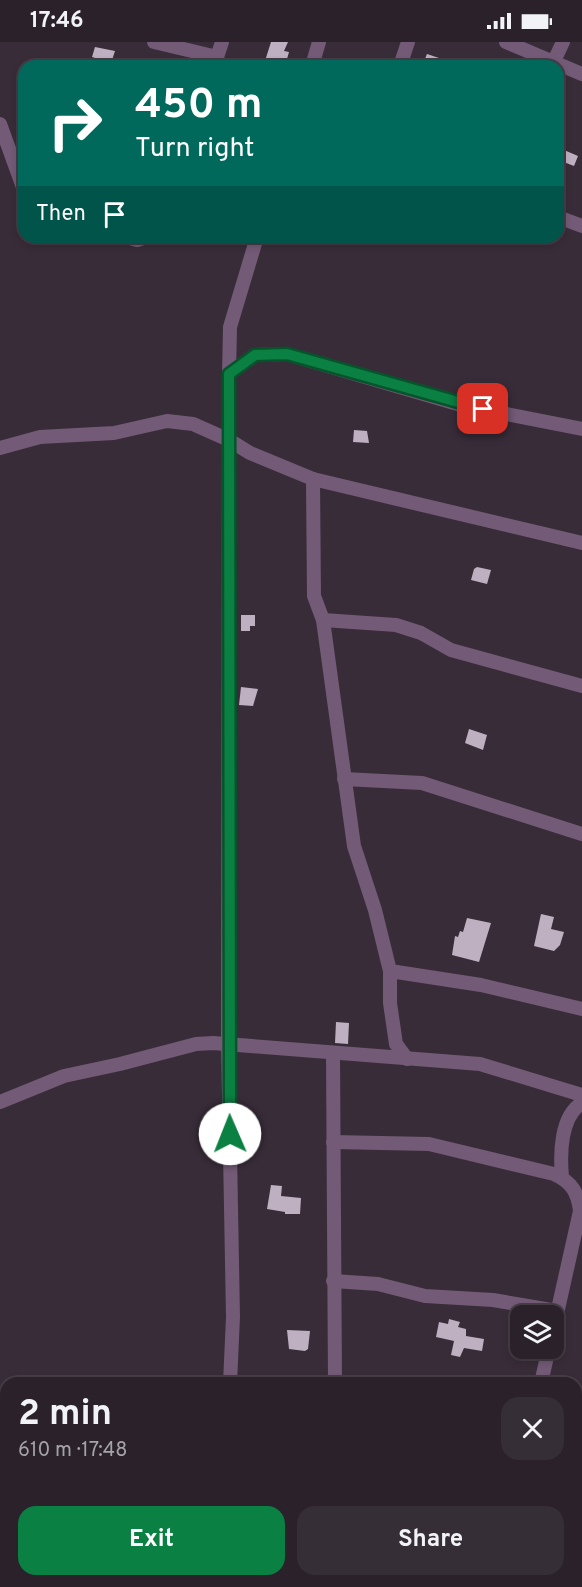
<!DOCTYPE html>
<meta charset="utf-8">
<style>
:root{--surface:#2a212b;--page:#362e37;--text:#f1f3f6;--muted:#a5a3a9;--line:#463e47;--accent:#0b8043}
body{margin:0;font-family:Overpass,sans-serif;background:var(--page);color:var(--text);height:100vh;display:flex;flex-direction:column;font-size:22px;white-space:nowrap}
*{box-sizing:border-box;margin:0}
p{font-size:20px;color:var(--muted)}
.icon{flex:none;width:33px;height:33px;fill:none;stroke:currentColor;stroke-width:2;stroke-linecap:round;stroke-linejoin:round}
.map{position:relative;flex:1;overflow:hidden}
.details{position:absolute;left:0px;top:1335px;width:582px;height:210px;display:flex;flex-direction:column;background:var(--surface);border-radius:18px 18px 0 0;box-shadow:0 3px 9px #0003,0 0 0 2px var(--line)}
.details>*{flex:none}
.top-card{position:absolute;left:18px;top:18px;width:546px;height:183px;border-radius:18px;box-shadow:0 3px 9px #0003,0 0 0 2px var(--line);background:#00695c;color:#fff;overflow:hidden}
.controls{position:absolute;left:510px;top:1263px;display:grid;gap:12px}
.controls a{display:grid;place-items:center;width:54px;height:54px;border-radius:12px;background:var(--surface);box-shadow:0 3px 9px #0003,0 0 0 2px var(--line);font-size:30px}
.pin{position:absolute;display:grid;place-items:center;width:51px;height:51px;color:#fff;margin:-26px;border-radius:12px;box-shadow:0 3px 9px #0006}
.me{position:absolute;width:66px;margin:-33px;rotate:359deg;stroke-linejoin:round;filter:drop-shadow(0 0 4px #0008)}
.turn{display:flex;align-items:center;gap:21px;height:126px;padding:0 18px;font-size:27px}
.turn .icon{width:78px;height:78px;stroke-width:2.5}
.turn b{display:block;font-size:42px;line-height:51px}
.then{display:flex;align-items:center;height:57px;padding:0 18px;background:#0003;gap:12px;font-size:22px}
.round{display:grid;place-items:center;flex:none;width:63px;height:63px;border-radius:18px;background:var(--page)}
.head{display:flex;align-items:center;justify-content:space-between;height:102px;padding:0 18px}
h1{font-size:36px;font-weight:700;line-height:45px}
.button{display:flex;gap:12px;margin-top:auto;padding:12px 18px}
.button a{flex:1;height:69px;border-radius:18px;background:var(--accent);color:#fff;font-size:24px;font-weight:700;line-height:69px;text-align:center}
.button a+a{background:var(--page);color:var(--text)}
.status{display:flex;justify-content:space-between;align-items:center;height:42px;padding:0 30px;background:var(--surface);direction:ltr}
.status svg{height:16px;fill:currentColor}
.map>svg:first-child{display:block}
.building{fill:#bfb0c1}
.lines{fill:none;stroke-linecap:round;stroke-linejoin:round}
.minor{stroke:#735a76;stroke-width:14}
.route-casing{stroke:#07532c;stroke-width:15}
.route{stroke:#0b8043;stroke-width:10}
</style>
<div class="status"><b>17:46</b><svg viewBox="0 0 49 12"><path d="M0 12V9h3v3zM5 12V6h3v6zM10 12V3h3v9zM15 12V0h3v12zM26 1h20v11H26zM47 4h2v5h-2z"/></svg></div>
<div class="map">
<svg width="582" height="1545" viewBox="0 0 582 1545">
<rect width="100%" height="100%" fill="#382c39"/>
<!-- building -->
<g class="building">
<polygon points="271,0 288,0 284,9 289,10 285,24 264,22"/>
<polygon points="95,5 115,9 111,21 92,15"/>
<polygon points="427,12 442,17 440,24 422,24"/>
<polygon points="564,108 578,114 574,124 561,119"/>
<polygon points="354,388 367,389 369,401 353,400"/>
<polygon points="477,525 491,528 487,542 471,538 474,527"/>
<polygon points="241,573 255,573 255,584 250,584 250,589 241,589"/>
<polygon points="241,645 258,647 253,664 239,663"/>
<polygon points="469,687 487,693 483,708 465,701"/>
<polygon points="541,872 554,875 551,887 564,890 560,903 554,909 534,904"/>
<polygon points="467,876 491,881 479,920 452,913 455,894 458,895 460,889 463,890"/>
<polygon points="336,980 349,981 348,1002 335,1001"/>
<polygon points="271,1143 282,1144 281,1154 301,1156 300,1172 285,1172 285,1170 267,1167"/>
<polygon points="449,1277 460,1280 458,1285 466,1287 466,1294 484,1297 482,1309 464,1306 460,1315 451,1313 454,1299 436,1295 439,1280 448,1282"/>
<polygon points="287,1288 310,1289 308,1307 305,1309 289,1307"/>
</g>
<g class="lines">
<!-- minor -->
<g class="minor">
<polyline points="154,0 217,15 219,24"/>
<polyline points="506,0 582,32"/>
<polyline points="554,19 563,0"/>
<polyline points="214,24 222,0"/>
<polyline points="312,24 319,0"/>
<polyline points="400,24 408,0"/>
<polyline points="0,82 24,148"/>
<polyline points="558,175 582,184"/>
<polyline points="127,195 137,198 146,195"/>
<polyline points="229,332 255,313 287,312 461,363 582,387"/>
<polyline points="0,406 40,395 114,391 167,379 193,382 229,398 250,411 313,437 582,501"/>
<polyline points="313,437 314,554 323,578 354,804 375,868 390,929 390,961 396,1002 407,1017"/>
<polyline points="323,578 396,583 421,591 451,608 582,644"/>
<polyline points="344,737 422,741 582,792"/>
<polyline points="390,929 481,943 582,967"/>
<polyline points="333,1012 335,1341"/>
<polyline points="0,1060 64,1034 120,1022 196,1002 213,1001 480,1022 582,1053"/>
<path d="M333,1100L429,1102L554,1132C572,1140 578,1151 580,1169L554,1285"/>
<path d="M562,1135C560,1113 560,1074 582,1061"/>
<polyline points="333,1239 378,1242 425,1254 493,1258 557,1269"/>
<polyline points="230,1341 233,1275 228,1001 229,332 230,285 257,195"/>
<polyline points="541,1341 549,1306"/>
<polyline points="382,1539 401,1545"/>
<polyline points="232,1545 232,1539"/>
<polyline points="335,1545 335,1539"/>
<polyline points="493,1545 495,1539"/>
</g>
</g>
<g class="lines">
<defs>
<polyline id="route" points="230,1092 229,332 255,313 287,312 483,367"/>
</defs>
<!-- route casing -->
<use href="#route" class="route-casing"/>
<!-- route -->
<use href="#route" class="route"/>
</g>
</svg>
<div class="controls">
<a><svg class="icon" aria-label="layers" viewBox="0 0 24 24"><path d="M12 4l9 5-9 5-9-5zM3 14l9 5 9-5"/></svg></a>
</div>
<div class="pin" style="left:483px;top:367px;background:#d93025"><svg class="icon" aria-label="arrive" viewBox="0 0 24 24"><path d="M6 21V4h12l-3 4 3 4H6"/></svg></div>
<svg class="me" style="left:230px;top:1092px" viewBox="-20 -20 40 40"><circle r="19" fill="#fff"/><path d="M0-13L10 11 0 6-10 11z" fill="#0b8043"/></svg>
<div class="top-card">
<div class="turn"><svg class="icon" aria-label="right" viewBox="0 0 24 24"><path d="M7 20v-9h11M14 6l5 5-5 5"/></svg><div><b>450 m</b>Turn right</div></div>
<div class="then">Then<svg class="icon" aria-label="arrive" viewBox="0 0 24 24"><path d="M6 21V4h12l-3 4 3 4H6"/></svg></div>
</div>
<section class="details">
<div class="head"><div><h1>2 min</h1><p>610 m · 17:48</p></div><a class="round"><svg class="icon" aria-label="close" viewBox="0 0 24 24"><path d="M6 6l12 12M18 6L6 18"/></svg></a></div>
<div class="button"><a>Exit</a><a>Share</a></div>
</section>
</div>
